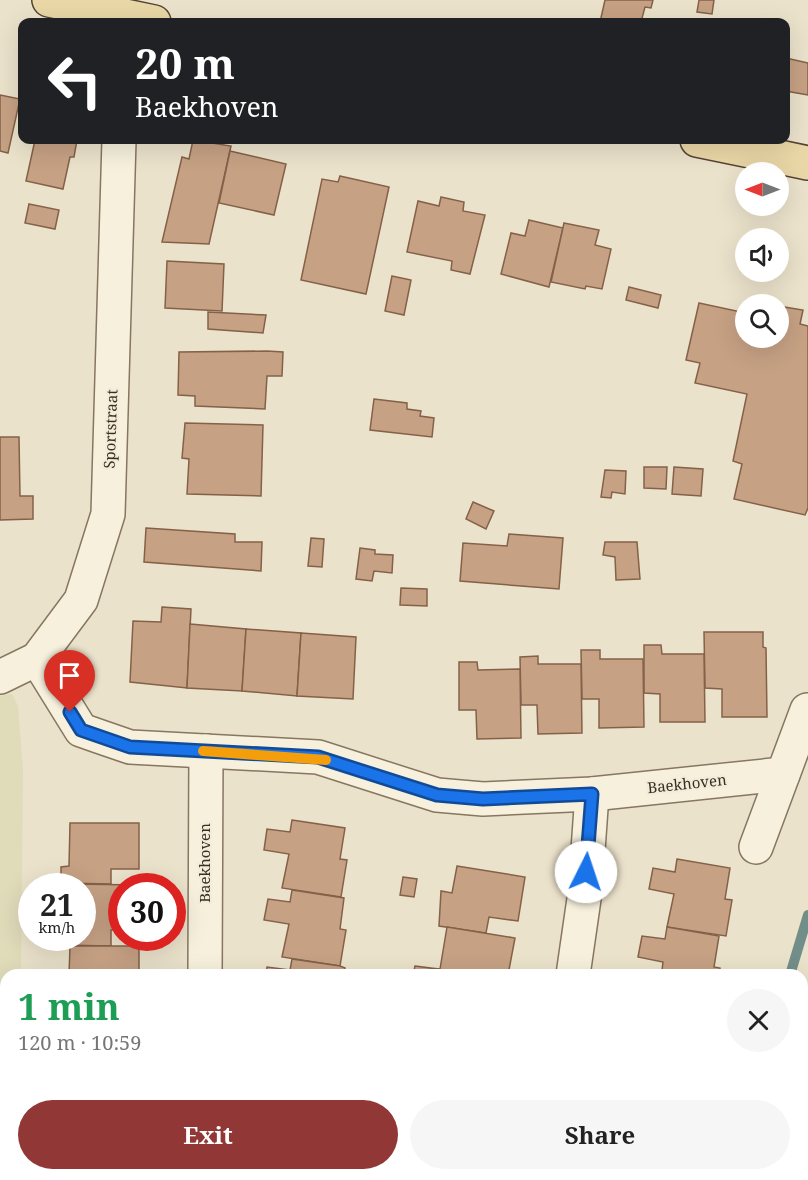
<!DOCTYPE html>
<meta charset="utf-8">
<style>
:root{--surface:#fff;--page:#f6f6f6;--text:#222;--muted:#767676;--accent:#913735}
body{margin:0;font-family:"Noto Serif",serif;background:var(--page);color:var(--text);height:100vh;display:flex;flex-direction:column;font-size:22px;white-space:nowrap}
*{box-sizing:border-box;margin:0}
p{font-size:20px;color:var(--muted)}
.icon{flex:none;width:33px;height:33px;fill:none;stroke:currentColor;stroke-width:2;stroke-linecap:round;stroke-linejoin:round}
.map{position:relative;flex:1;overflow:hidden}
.side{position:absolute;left:0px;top:969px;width:808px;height:212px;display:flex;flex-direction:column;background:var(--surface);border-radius:18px 18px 0 0;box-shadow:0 6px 24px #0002}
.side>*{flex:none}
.guide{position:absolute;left:18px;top:18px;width:772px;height:126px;border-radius:12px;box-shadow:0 6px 24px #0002;background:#202124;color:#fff;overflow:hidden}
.needle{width:39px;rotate:270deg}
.fabs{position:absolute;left:735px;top:162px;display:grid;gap:12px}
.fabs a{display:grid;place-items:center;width:54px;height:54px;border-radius:50%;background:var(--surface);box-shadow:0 6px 24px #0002;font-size:30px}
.speed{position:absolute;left:18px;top:873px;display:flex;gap:12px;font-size:30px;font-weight:700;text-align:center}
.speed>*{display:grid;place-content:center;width:78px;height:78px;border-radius:50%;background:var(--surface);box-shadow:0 6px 24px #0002;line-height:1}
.speed small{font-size:15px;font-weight:400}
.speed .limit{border:9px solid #d22;background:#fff;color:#111}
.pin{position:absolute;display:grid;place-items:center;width:51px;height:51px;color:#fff;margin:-62px -26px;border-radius:50% 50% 50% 0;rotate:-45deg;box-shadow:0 0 6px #0007}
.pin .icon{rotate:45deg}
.me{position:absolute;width:66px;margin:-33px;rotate:4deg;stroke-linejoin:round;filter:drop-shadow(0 0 4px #0008)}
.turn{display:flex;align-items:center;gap:21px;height:126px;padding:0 18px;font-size:27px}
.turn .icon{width:78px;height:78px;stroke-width:2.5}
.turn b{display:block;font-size:42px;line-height:51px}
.round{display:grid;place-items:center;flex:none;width:63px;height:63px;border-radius:32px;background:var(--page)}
.summary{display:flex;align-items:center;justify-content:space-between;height:102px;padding:0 18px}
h1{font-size:36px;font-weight:700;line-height:45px;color:#1e9e55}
.button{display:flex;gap:12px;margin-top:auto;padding:12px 18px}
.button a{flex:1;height:69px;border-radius:36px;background:var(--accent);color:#fff;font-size:24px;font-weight:700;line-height:69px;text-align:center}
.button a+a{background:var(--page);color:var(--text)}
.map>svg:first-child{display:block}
.farmland{fill:#e0dbb9}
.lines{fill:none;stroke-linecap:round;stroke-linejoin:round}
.stream{stroke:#728e88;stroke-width:10}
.building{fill:#c6a184;stroke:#846148;stroke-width:1.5}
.minor-casing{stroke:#877660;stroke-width:36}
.major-casing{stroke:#554434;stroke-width:36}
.minor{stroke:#f6f0dd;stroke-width:33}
.major{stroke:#ead7a7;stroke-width:33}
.route-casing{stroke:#114b97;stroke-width:15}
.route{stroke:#1a73e8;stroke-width:10}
.slow{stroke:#f59e0b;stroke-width:10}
.labels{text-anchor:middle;stroke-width:4.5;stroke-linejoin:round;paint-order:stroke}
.street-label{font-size:15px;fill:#392e22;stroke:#f3ecda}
</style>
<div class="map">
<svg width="808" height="1180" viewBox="0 0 808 1180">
<rect width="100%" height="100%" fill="#ebe2cb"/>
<!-- farmland -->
<polygon class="farmland" points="12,694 18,706 23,771 21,975 6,975 6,1056 0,1057 0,696"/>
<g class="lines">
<!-- stream -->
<g class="stream">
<polyline points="790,975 808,915"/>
<polyline points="746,1180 747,1174"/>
</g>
</g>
<!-- building -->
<g class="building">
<polygon points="605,0 653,0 651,8 645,7 641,22 600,22"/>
<polygon points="699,0 714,0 712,14 697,12"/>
<polygon points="786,58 808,63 808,95 786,91"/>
<polygon points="0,95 20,99 8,153 0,151"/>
<polygon points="35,140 77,140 74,157 70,157 63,189 26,181"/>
<polygon points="193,140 231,146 209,244 162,242 182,157 189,159"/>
<polygon points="230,151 286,164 274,215 219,203"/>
<polygon points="340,176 389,187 366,294 301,280 322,179 338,182"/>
<polygon points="441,197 464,202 463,211 485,215 470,274 451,270 452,261 407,252 418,201 439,206"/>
<polygon points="29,204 59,210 55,229 25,223"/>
<polygon points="529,220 563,228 549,287 501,274 511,233 525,236"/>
<polygon points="564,223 599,230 595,245 611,249 602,289 586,286 585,289 551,282"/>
<polygon points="167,261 224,264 222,311 165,308"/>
<polygon points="392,276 411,280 404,315 385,311"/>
<polygon points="629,287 661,295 658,308 626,300"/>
<polygon points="699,303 746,313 746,338 778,338 778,306 803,310 800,324 808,326 808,508 805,515 734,499 742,464 733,461 747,394 695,383 700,363 686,360"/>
<polygon points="208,312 266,315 263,333 208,329"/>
<polygon points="267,351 283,352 282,376 267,376 265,409 195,406 195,396 178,395 179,352"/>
<polygon points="374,399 407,403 407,409 421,411 420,416 434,418 432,437 370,430"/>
<polygon points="185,423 263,425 261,496 187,494 189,459 182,458"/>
<polygon points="0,437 19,437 20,496 33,496 33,519 0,520"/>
<polygon points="644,467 667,467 666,489 644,488"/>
<polygon points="674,467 703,469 701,496 672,494"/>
<polygon points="605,470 626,471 625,494 612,492 611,498 601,497"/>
<polygon points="473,502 494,511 486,529 466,519"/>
<polygon points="146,528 235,534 235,542 262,542 261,571 144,562"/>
<polygon points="509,534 563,538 559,589 460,581 463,543 507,546"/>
<polygon points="311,538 324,539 322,567 308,566"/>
<polygon points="605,542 637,542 640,579 616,580 615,557 603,555"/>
<polygon points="360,548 375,550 375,554 393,555 392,573 374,571 372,581 356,579"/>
<polygon points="401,588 427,589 427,606 400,605"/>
<polygon points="162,607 191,609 187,688 130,682 133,621 161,622"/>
<polygon points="190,624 246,629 242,691 187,688"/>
<polygon points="246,629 301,633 297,696 242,691"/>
<polygon points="704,632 763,632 763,647 766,648 767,717 722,717 722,689 705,688"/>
<polygon points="301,633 356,637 353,699 297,696"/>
<polygon points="644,645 661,645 662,654 704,654 705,722 660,722 660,694 644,693"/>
<polygon points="581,650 600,650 600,659 643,659 644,727 599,728 599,699 582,699"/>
<polygon points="538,656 538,664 581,664 582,733 538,734 537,705 521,705 520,657"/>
<polygon points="459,662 477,662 478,670 520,669 521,738 477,739 476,710 459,710"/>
<polygon points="292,820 345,828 340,859 347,860 341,897 282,888 289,854 264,850 267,829 290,832"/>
<polygon points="70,823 139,823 139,869 111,869 111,884 61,883 61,867 69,866"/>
<polygon points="677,859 730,868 725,899 732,900 726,936 667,927 674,894 649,889 653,868 675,872"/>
<polygon points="457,866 525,877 518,921 489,917 486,933 439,926 441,891 452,893"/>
<polygon points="403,877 417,879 414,897 400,895"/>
<polygon points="70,884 139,885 122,886 122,930 111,930 111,946 61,945 61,938 82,938 82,886 70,886"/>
<polygon points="292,890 344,898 340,929 346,930 340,966 282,957 289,924 264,920 268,899 290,902"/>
<polygon points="447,927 515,938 508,975 430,975 431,968 440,969"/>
<polygon points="667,927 719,936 714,967 720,968 719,975 658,975 659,970 662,970 663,962 638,957 642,936 665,939"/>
<polygon points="70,946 139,946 139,975 69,975"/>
<polygon points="292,959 340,966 345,968 344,975 266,975 267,967 290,970"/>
<polygon points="415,966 430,968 429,975 413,975"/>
<polygon points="61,1174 138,1174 138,1176 111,1176 111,1180 61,1180"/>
<rect x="250" y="1174" width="61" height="6"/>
<rect x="311" y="1174" width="61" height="6"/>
<polygon points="372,1174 433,1176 433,1180 372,1180"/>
<polygon points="603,1174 666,1174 666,1180 602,1180"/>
</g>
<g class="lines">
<defs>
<g id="minor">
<polyline points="37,659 81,730 98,736 130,747 318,757 437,795 483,799 592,794 783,774"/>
<polyline points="0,677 37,659 81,600 108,514 119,140"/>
<polyline points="756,847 807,710"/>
<polyline points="205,975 206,751"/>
<polyline points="573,975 585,892 592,794"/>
<polyline points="204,1180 204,1174"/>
<polyline points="501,1180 503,1174"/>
</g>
<g id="major">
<polyline points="49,0 154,22"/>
<polyline points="697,140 808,163"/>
</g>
</defs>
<!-- minor casing -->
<use href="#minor" class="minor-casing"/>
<!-- major casing -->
<use href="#major" class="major-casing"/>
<!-- minor -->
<use href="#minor" class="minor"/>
<!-- major -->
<use href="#major" class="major"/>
</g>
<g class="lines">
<defs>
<polyline id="route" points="70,712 81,730 130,747 318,757 437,795 483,799 592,794 586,872"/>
</defs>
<!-- route casing -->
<use href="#route" class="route-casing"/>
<!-- route -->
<use href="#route" class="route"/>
<!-- slow -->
<polyline class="slow" points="203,751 326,760"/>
</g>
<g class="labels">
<!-- street labels -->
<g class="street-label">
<text transform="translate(111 429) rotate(-88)" y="5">Sportstraat</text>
<text transform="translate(687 784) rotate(-6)" y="5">Baekhoven</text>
<text transform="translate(205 863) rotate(-90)" y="5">Baekhoven</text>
</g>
</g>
</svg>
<div class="fabs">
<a><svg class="needle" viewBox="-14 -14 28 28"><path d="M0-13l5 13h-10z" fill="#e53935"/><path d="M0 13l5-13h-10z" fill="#767676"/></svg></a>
<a><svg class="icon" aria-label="sound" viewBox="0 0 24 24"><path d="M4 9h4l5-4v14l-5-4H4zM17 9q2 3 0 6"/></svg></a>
<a><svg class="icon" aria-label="search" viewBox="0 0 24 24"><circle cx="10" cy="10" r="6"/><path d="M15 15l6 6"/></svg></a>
</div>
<div class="speed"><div>21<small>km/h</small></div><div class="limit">30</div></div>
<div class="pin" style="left:70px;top:712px;background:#d93025"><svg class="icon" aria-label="arrive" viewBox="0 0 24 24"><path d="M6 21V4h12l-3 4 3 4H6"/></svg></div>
<svg class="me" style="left:586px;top:872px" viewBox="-20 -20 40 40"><circle r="19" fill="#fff"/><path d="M0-13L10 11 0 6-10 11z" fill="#1a73e8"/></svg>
<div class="guide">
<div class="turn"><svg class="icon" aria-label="left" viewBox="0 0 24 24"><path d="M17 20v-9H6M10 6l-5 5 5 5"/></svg><div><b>20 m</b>Baekhoven</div></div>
</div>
<section class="side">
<div class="summary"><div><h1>1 min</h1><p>120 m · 10:59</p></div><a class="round"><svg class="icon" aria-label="close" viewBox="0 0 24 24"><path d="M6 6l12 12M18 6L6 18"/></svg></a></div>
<div class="button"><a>Exit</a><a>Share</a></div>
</section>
</div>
